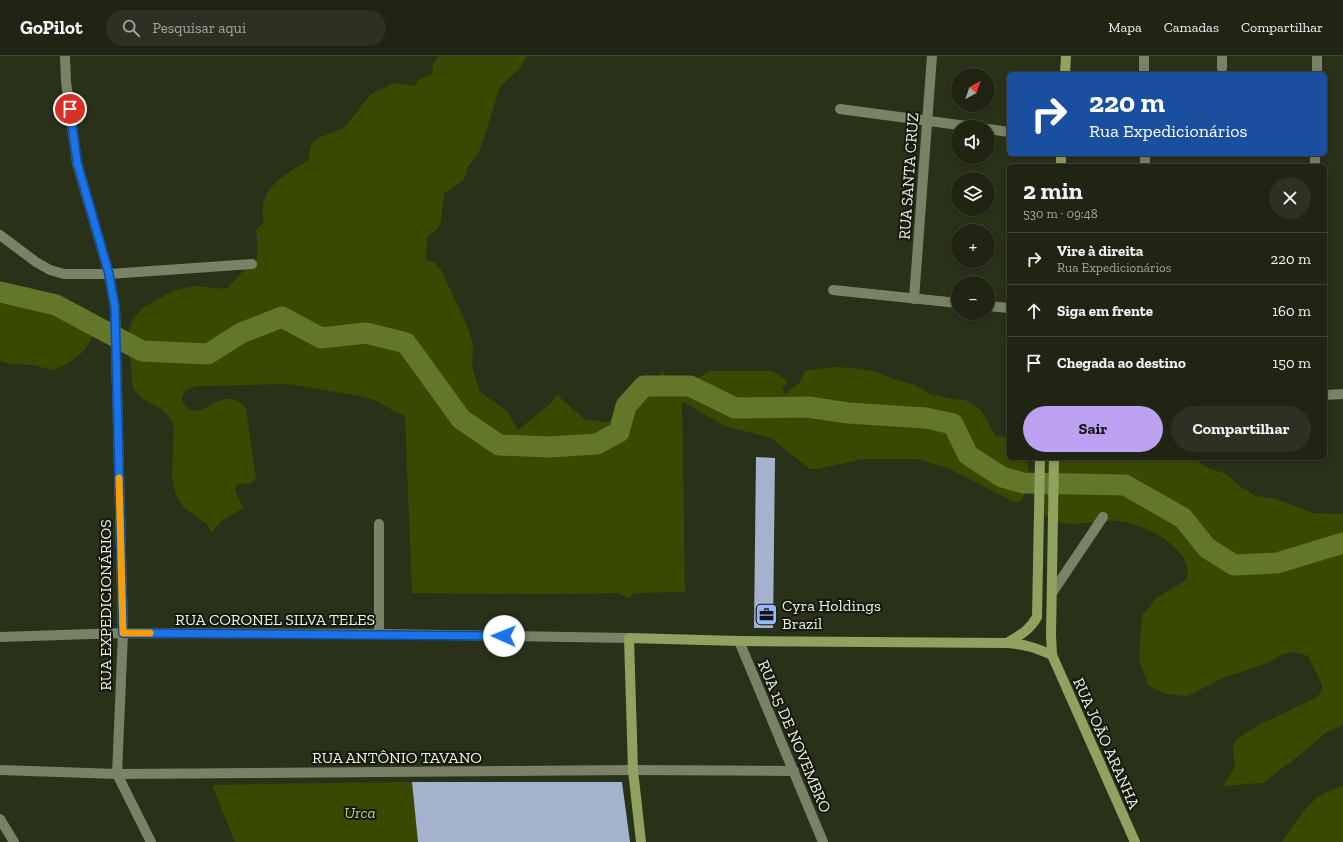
<!DOCTYPE html>
<html lang="pt">
<meta charset="utf-8">
<style>
:root{--surface:#202513;--page:#2d3121;--text:#f1f3f6;--muted:#a2a5a0;--line:#3d4233;--accent:#bca0f2}
body{margin:0;font-family:"Zilla Slab",serif;background:var(--page);color:var(--text);height:100vh;display:flex;flex-direction:column;font-size:15px;white-space:nowrap}
*{box-sizing:border-box;margin:0}
p{font-size:13px;color:var(--muted)}
.icon{flex:none;width:22px;height:22px;fill:none;stroke:currentColor;stroke-width:2;stroke-linecap:round;stroke-linejoin:round}
.map{position:relative;flex:1;overflow:hidden}
.sheet{position:absolute;left:1007px;top:108px;width:320px;height:296px;display:flex;flex-direction:column;background:var(--surface);border-radius:6px;box-shadow:0 2px 6px #0003,0 0 0 1px var(--line)}
.sheet>*{flex:none}
.guide{position:absolute;left:1007px;top:16px;width:320px;height:84px;border-radius:6px;box-shadow:0 2px 6px #0003,0 0 0 1px var(--line);background:#1a4fa0;color:#fff;overflow:hidden}
.needle{width:26px;rotate:40deg}
.buttons{position:absolute;left:951px;top:12px;display:grid;gap:8px}
.buttons a{display:grid;place-items:center;width:44px;height:44px;border-radius:50%;background:var(--surface);box-shadow:0 2px 6px #0003,0 0 0 1px var(--line);font-size:20px}
.pin{position:absolute;display:grid;place-items:center;width:34px;height:34px;color:#fff;margin:-17px;border:2px solid #fff;border-radius:50%;box-shadow:0 1px 4px #0007}
.me{position:absolute;width:44px;margin:-22px;rotate:271deg;stroke-linejoin:round;filter:drop-shadow(0 0 3px #0008)}
.turn{display:flex;align-items:center;gap:14px;height:84px;padding:0 16px;font-size:18px}
.turn .icon{width:52px;height:52px;stroke-width:2.5}
.turn b{display:block;font-size:28px;line-height:34px}
.round{display:grid;place-items:center;flex:none;width:42px;height:42px;border-radius:21px;background:var(--page)}
.headline{display:flex;align-items:center;justify-content:space-between;height:68px;padding:0 16px}
h1{font-size:24px;font-weight:700;line-height:30px}
.button{display:flex;gap:8px;margin-top:auto;padding:8px 16px}
.button a{flex:1;height:46px;border-radius:24px;background:var(--accent);color:#111;font-size:16px;font-weight:700;line-height:46px;text-align:center}
.button a+a{background:var(--page);color:var(--text)}
ul{padding:0;list-style:none}
li{display:flex;align-items:center;gap:12px;height:52px;padding:0 16px;border-top:1px solid var(--line)}
li div{flex:1}
li b{display:block;font-size:15px}
li em{font-style:normal}
header{display:flex;align-items:center;gap:24px;box-sizing:border-box;height:56px;padding:0 20px;background:var(--surface);border-bottom:1px solid var(--line)}
header strong{font-size:19px}
nav{display:flex;gap:22px;margin-inline-start:auto;font-size:14px}
.search{width:280px;height:36px;background:var(--page);display:flex;align-items:center;gap:10px;box-sizing:border-box;padding:0 14px;border-radius:22px;color:var(--muted);font-size:15px}
.map>svg:first-child{display:block}
.green{fill:#3a4900}
.lines{fill:none;stroke-linecap:round;stroke-linejoin:round}
.river{stroke:#63772b;stroke-width:21}
.building{fill:#a5b2ce}
.minor{stroke:#798266;stroke-width:10}
.major{stroke:#8fa25f;stroke-width:10}
.route-casing{stroke:#114b97;stroke-width:10}
.route{stroke:#1a73e8;stroke-width:7}
.slow{stroke:#f59e0b;stroke-width:7}
.labels{text-anchor:middle;stroke-width:4;stroke-linejoin:round;paint-order:stroke}
.street-label{font-size:16px;fill:#eef3e4;stroke:#14180d}
.poi-label{font-size:16px;fill:#eef3e4;stroke:#14180d;text-anchor:start}
.park-label{font-size:16px;font-style:italic;fill:#bcd972;stroke:#14180d}
</style>
<header>
<strong>GoPilot</strong>
<div class="search"><svg class="icon" aria-label="search" viewBox="0 0 24 24"><circle cx="10" cy="10" r="6"/><path d="M15 15l6 6"/></svg>Pesquisar aqui</div>
<nav><a>Mapa</a><a>Camadas</a><a>Compartilhar</a></nav>
</header>
<div class="map">
<svg width="1343" height="786" viewBox="0 0 1343 786">
<rect width="100%" height="100%" fill="#2a3119"/>
<!-- green -->
<g class="green">
<path d="M439,0H527L520,12L500,31L480,94L468,111L464,124L444,137L441,165L437,173L427,181L426,204L435,207L441,214L467,269L473,289L472,310L480,336L507,355L518,374L550,348L557,339L584,363L604,366L623,365L631,359L645,335L652,336L659,324L662,315L672,328L680,333L686,331L709,315H773L786,324L787,327L782,332L785,338L800,326L805,315L832,311L853,312L873,315L893,323L915,329L930,338L952,343L965,344L981,354L996,380L1009,382V402H1026C1030,417 1029,432 1021,445L1014,446L948,412L917,403H862L818,413H810L771,382L725,370L685,347H682L685,536L634,537L628,542L617,537L549,538L412,537L405,360L394,355L377,345L360,340L289,328L199,330C189,332 182,334 182,346L191,355C211,356 226,329 246,352L256,423L251,427L237,428L235,434L243,452L220,466L211,477L208,469L184,452L176,439L172,421L174,374L172,365L163,354L143,343L133,333L128,280L132,264L144,251L175,234L195,230L227,233L247,211L255,212L258,193L256,174L264,166C263,161 262,155 263,150C265,129 291,114 308,105L311,89L316,83L344,72L371,38L394,27L414,30L420,23L432,18L433,8Z"/>
<polygon points="0,230 15,235 34,238 56,239 74,250 84,264 93,280 84,295 70,306 54,314 32,309 10,308 0,305"/>
<path d="M1070,402H1193L1208,412L1226,418L1241,431L1256,440L1276,443L1313,457L1343,458V669L1325,677L1306,694L1263,727L1223,730L1235,712L1233,691L1238,682L1259,669L1317,641L1322,635V629L1308,600L1295,596L1283,598L1267,607L1223,622L1188,640L1165,638L1148,629L1139,604L1142,559L1157,542L1186,524C1197,492 1142,467 1117,465C1090,463 1069,476 1043,458L1040,444L1048,422L1047,404Z"/>
<polygon points="412,726 418,786 235,786 212,729"/>
<path d="M1343,730V786H1282C1289,775 1307,749 1317,742C1325,736 1334,733 1343,730Z"/>
</g>
<g class="lines">
<!-- river -->
<polyline class="river" points="0,236 56,249 142,295 208,298 241,277 282,261 321,282 366,277 406,287 461,363 499,389 549,391 597,388 619,376 626,350 644,330 690,330 735,352 808,351 848,357 926,362 953,368 968,399 1002,421 1023,427 1125,429 1183,462 1207,492 1234,509 1277,507 1343,487"/>
</g>
<!-- building -->
<g class="building">
<polygon points="756,401 775,402 773,572 754,572"/>
<polygon points="412,726 622,726 630,786 418,786"/>
</g>
<g class="lines">
<!-- minor -->
<g class="minor">
<polyline points="65,0 66,26 77,107 109,218 115,252 123,577 117,718 151,786"/>
<polyline points="1144,0 1144,18"/>
<polyline points="1222,12 1222,0"/>
<polyline points="1317,18 1317,0"/>
<polyline points="840,53 974,71"/>
<polyline points="988,73 1009,76"/>
<polyline points="1145,98 1145,110"/>
<polyline points="1315,110 1315,98"/>
<polyline points="0,179 36,206 50,214 64,218 109,218 252,208"/>
<polyline points="833,234 958,247"/>
<polyline points="914,243 932,0"/>
<polyline points="988,250 1009,252"/>
<polyline points="1325,339 1343,338"/>
<polyline points="1052,537 1103,461"/>
<polyline points="379,578 379,468"/>
<polyline points="0,581 123,577 379,578 629,582"/>
<polyline points="739,585 823,786"/>
<polyline points="0,714 117,718 633,714 794,715"/>
<polyline points="0,763 14,786"/>
</g>
<!-- major -->
<g class="major">
<polyline points="1065,18 1066,0"/>
<polyline points="1061,110 1061,98"/>
<polyline points="1054,402 1051,579 1052,599 1135,786"/>
<path d="M1007,587C1020,579 1029,575 1037,561L1040,402"/>
<path d="M641,786L633,714L629,582L739,585L1007,587C1025,588 1036,592 1052,599"/>
</g>
</g>
<g class="lines">
<defs>
<polyline id="route" points="70,53 77,106 109,218 115,252 123,577 504,580"/>
</defs>
<!-- route casing -->
<use href="#route" class="route-casing"/>
<!-- route -->
<use href="#route" class="route"/>
<!-- slow -->
<polyline class="slow" points="119,422 123,577 150,577"/>
</g>
<!-- icons -->
<defs>
<symbol id="office-square" viewBox="-11 -11 22 22"><rect x="-9" y="-9" width="18" height="18" rx="4" fill="#95b7fd" stroke="#14180d"/><path d="M-6-3h4V-5.5h4V-3h4V5H-6ZM-1-4.5V-3h2v-1.5ZM-6 0V1H6V0Z" fill="#111"/></symbol>
</defs>
<g fill-rule="evenodd">
<use href="#office-square" x="754" y="546" width="25" height="25"/>
</g>
<g class="labels">
<!-- street labels -->
<g class="street-label">
<text transform="translate(908 120) rotate(-86)" y="6">RUA SANTA CRUZ</text>
<text transform="translate(105 549) rotate(-90)" y="6">RUA EXPEDICIONÁRIOS</text>
<text x="275" y="569">RUA CORONEL SILVA TELES</text>
<text transform="translate(795 680) rotate(67)" y="6">RUA 15 DE NOVEMBRO</text>
<text transform="translate(1107 687) rotate(66)" y="6">RUA JOÃO ARANHA</text>
<text x="397" y="707">RUA ANTÔNIO TAVANO</text>
</g>
<!-- poi labels -->
<g class="poi-label">
<text x="782" y="555">Cyra Holdings<tspan x="782" dy="18">Brazil</tspan></text>
</g>
<!-- park labels -->
<g class="park-label">
<text x="360" y="762">Urca</text>
</g>
</g>
</svg>
<div class="buttons">
<a><svg class="needle" viewBox="-14 -14 28 28"><path d="M0-13l5 13h-10z" fill="#e53935"/><path d="M0 13l5-13h-10z" fill="#a2a5a0"/></svg></a>
<a><svg class="icon" aria-label="sound" viewBox="0 0 24 24"><path d="M4 9h4l5-4v14l-5-4H4zM17 9q2 3 0 6"/></svg></a>
<a><svg class="icon" aria-label="layers" viewBox="0 0 24 24"><path d="M12 4l9 5-9 5-9-5zM3 14l9 5 9-5"/></svg></a>
<a>+</a>
<a>−</a>
</div>
<div class="pin" style="left:70px;top:53px;background:#d93025"><svg class="icon" aria-label="arrive" viewBox="0 0 24 24"><path d="M6 21V4h12l-3 4 3 4H6"/></svg></div>
<svg class="me" style="left:504px;top:580px" viewBox="-20 -20 40 40"><circle r="19" fill="#fff"/><path d="M0-13L10 11 0 6-10 11z" fill="#1a73e8"/></svg>
<div class="guide">
<div class="turn"><svg class="icon" aria-label="right" viewBox="0 0 24 24"><path d="M7 20v-9h11M14 6l5 5-5 5"/></svg><div><b>220 m</b>Rua Expedicionários</div></div>
</div>
<section class="sheet">
<div class="headline"><div><h1>2 min</h1><p>530 m · 09:48</p></div><a class="round"><svg class="icon" aria-label="close" viewBox="0 0 24 24"><path d="M6 6l12 12M18 6L6 18"/></svg></a></div>
<ul>
<li><svg class="icon" aria-label="right" viewBox="0 0 24 24"><path d="M7 20v-9h11M14 6l5 5-5 5"/></svg><div><b>Vire à direita</b><p>Rua Expedicionários</p></div><em>220 m</em></li>
<li><svg class="icon" aria-label="ahead" viewBox="0 0 24 24"><path d="M12 20V5M6 11l6-6 6 6"/></svg><div><b>Siga em frente</b></div><em>160 m</em></li>
<li><svg class="icon" aria-label="arrive" viewBox="0 0 24 24"><path d="M6 21V4h12l-3 4 3 4H6"/></svg><div><b>Chegada ao destino</b></div><em>150 m</em></li>
</ul>
<div class="button"><a>Sair</a><a>Compartilhar</a></div>
</section>
</div>
